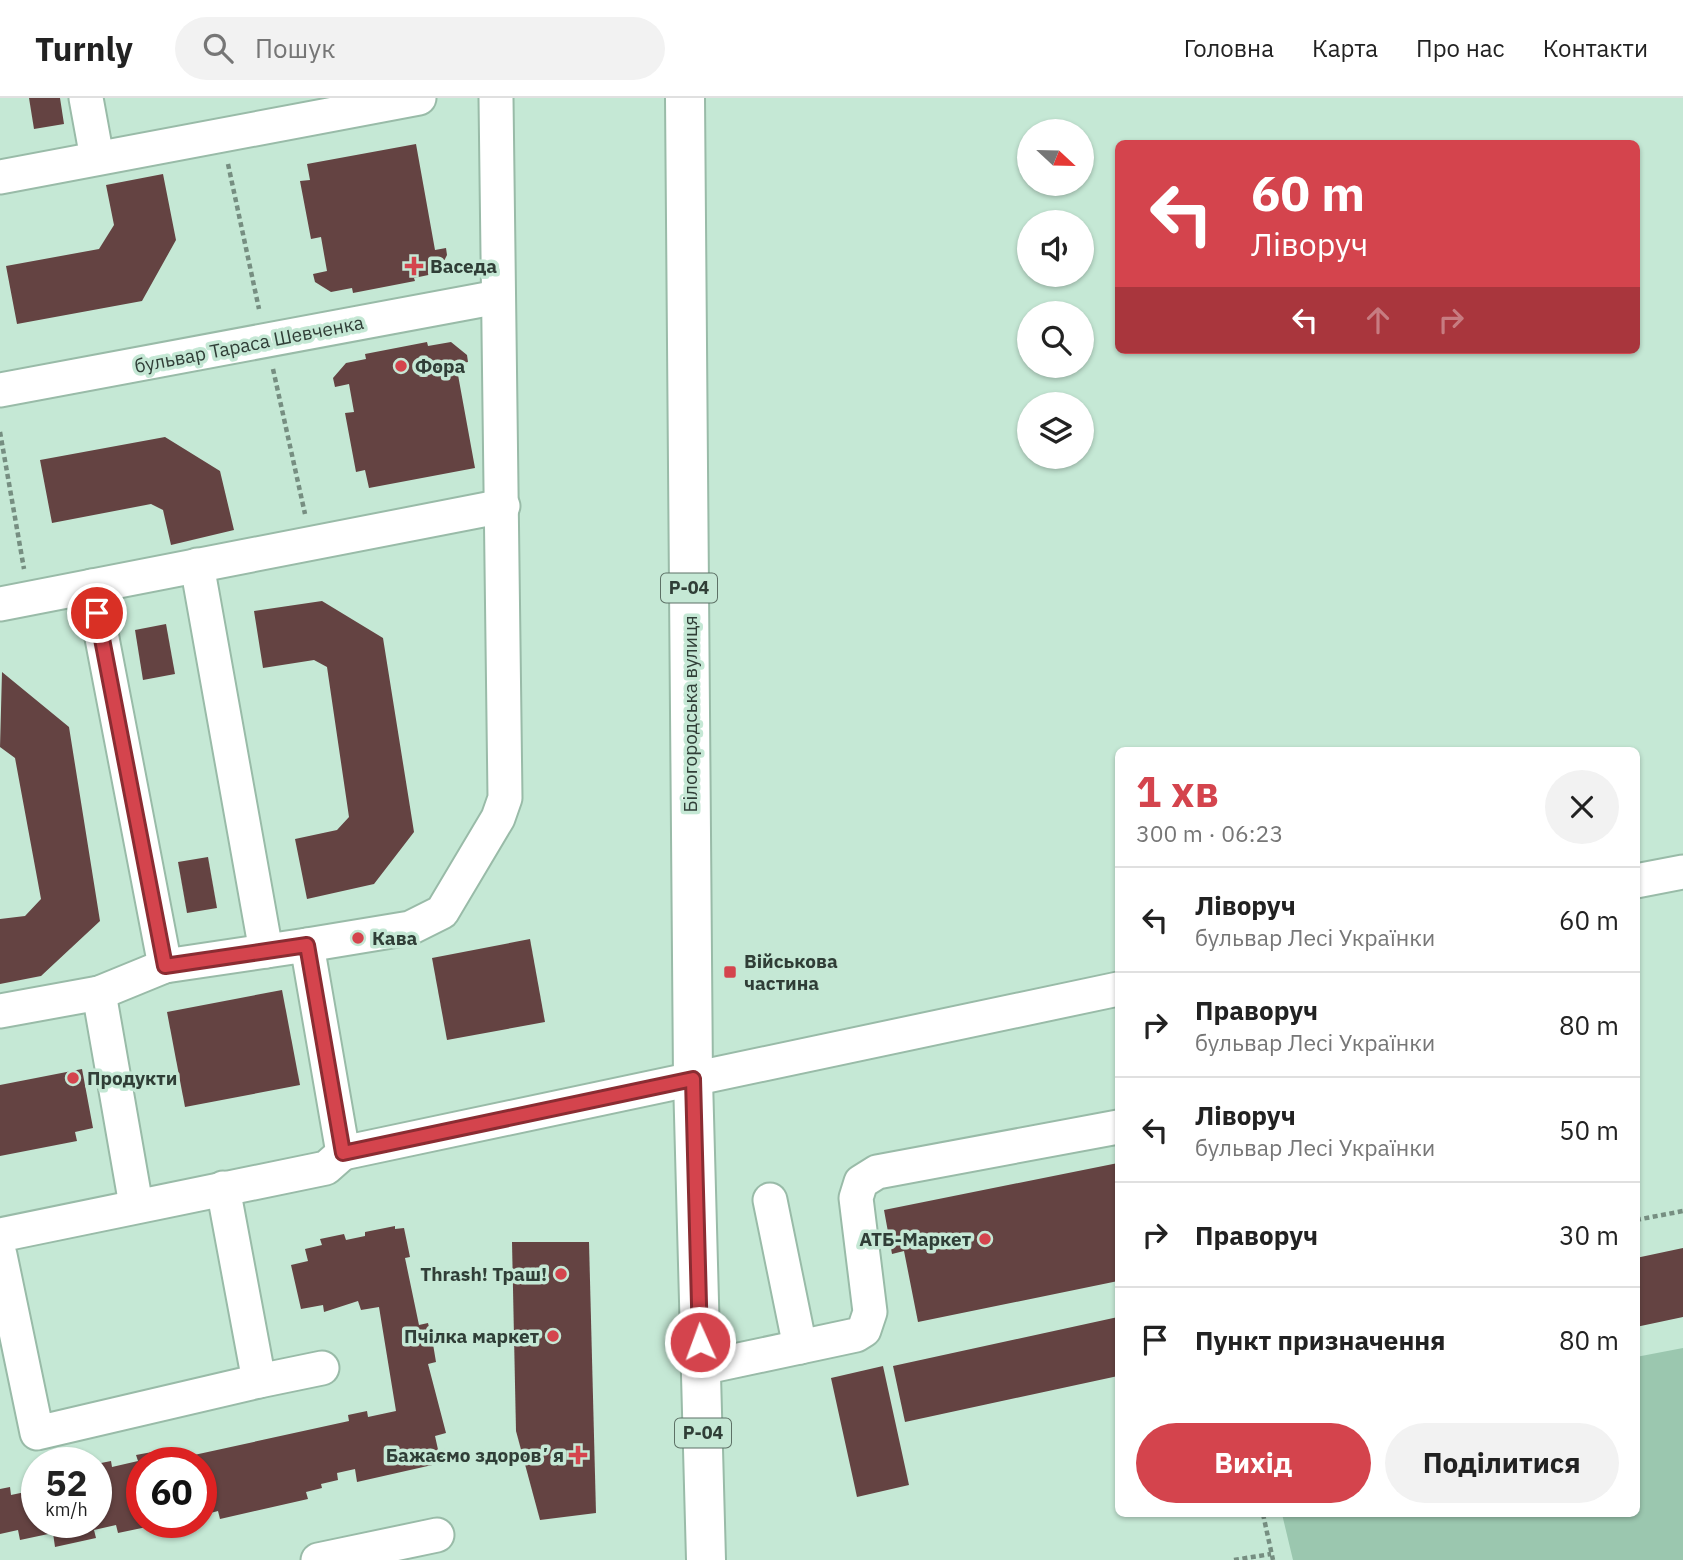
<!DOCTYPE html>
<html lang="uk">
<meta charset="utf-8">
<style>
:root{--surface:#fff;--page:#f2f2f2;--text:#222;--muted:#767676;--line:#e0e0e0;--accent:#d4444d}
body{margin:0;font-family:"IBM Plex Sans",sans-serif;background:var(--page);color:var(--text);height:100vh;display:flex;flex-direction:column;font-size:26px;white-space:nowrap}
*{box-sizing:border-box;margin:0}
p{font-size:23px;color:var(--muted)}
.icon{flex:none;width:38px;height:38px;fill:none;stroke:currentColor;stroke-width:2;stroke-linecap:round;stroke-linejoin:round}
.map{position:relative;flex:1;overflow:hidden}
.sheet{position:absolute;left:1115px;top:649px;width:525px;height:770px;display:flex;flex-direction:column;background:var(--surface);border-radius:10px;box-shadow:0 2px 5px #0004}
.sheet>*{flex:none}
.top-card{position:absolute;left:1115px;top:42px;width:525px;height:214px;border-radius:10px;box-shadow:0 2px 5px #0004;background:#d4444d;color:#fff;overflow:hidden}
.needle{width:46px;rotate:112deg}
.fabs{position:absolute;left:1017px;top:21px;display:grid;gap:14px}
.fabs a{display:grid;place-items:center;width:77px;height:77px;border-radius:50%;background:var(--surface);box-shadow:0 2px 5px #0004;font-size:35px}
.speed{position:absolute;left:21px;top:1349px;display:flex;gap:14px;font-size:35px;font-weight:700;text-align:center}
.speed>*{display:grid;place-content:center;width:91px;height:91px;border-radius:50%;background:var(--surface);box-shadow:0 2px 5px #0004;line-height:1}
.speed small{font-size:18px;font-weight:400}
.speed .limit{border:10px solid #d22;background:#fff;color:#111}
.pin{position:absolute;display:grid;place-items:center;width:60px;height:60px;color:#fff;margin:-30px;border:4px solid #fff;border-radius:50%;box-shadow:0 2px 7px #0007}
.me{position:absolute;width:77px;margin:-38px;rotate:358deg;stroke-linejoin:round;filter:drop-shadow(0 0 5px #0008)}
.turn{display:flex;align-items:center;gap:24px;height:147px;padding:0 21px;font-size:32px}
.turn .icon{width:91px;height:91px;stroke-width:2.5}
.turn b{display:block;font-size:49px;line-height:60px}
.lanes{display:flex;align-items:center;height:66px;padding:0 21px;background:#0003;justify-content:center;gap:35px;direction:ltr}
.lanes .off{opacity:.35}
.round{display:grid;place-items:center;flex:none;width:74px;height:74px;border-radius:37px;background:var(--page)}
.summary{display:flex;align-items:center;justify-content:space-between;height:119px;padding:0 21px}
h1{font-size:42px;font-weight:700;line-height:52px;color:var(--accent)}
.button{display:flex;gap:14px;margin-top:auto;padding:14px 21px}
.button a{flex:1;height:80px;border-radius:42px;background:var(--accent);color:#fff;font-size:28px;font-weight:700;line-height:80px;text-align:center}
.button a+a{background:var(--page);color:var(--text)}
ul{padding:0;list-style:none}
li{display:flex;align-items:center;gap:21px;height:105px;padding:0 21px;border-top:2px solid var(--line)}
li div{flex:1}
li b{display:block;font-size:26px}
li em{font-style:normal}
header{display:flex;align-items:center;gap:42px;box-sizing:border-box;height:98px;padding:0 35px;background:var(--surface);border-bottom:2px solid var(--line)}
header strong{font-size:33px}
nav{display:flex;gap:38px;margin-inline-start:auto;font-size:24px}
.search{width:490px;height:63px;background:var(--page);display:flex;align-items:center;gap:18px;box-sizing:border-box;padding:0 24px;border-radius:38px;color:var(--muted);font-size:26px}
.map>svg:first-child{display:block}
.green{fill:#9bc7af}
.building{fill:#644342}
.lines{fill:none;stroke-linecap:round;stroke-linejoin:round}
.minor-casing{stroke:#99bba8;stroke-width:37}
.major-casing{stroke:#99bba8;stroke-width:42}
.path{stroke:#768e81;stroke-width:4.5;stroke-dasharray:5 3.5;stroke-linecap:butt}
.minor{stroke:#fff;stroke-width:33}
.major{stroke:#fff;stroke-width:38}
.route-casing{stroke:#8a2c32;stroke-width:18}
.route{stroke:#d4444d;stroke-width:12}
.poi-dot{fill:#d4444d;stroke:#c5e8d5;stroke-width:2.5}
.labels{text-anchor:middle;stroke-width:7;stroke-linejoin:round;paint-order:stroke}
.shield{fill:#c5e8d5;stroke:#5d7166;stroke-width:2}
.shield-label{font-size:18px;font-weight:bold;fill:#303e37}
.poi-label{font-size:19px;font-weight:bold;fill:#303e37;stroke:#c5e8d5;text-anchor:start}
.street-label{font-size:19px;fill:#303e37;stroke:#c5e8d5}
</style>
<header>
<strong>Turnly</strong>
<div class="search"><svg class="icon" aria-label="search" viewBox="0 0 24 24"><circle cx="10" cy="10" r="6"/><path d="M15 15l6 6"/></svg>Пошук</div>
<nav><a>Головна</a><a>Карта</a><a>Про нас</a><a>Контакти</a></nav>
</header>
<div class="map">
<svg width="1683" height="1462" viewBox="0 0 1683 1462">
<rect width="100%" height="100%" fill="#c5e8d5"/>
<!-- green -->
<polygon class="green" points="1683,1250 1683,1462 1293,1462 1282,1416 1636,1416 1636,1259"/>
<!-- building -->
<g class="building">
<polygon points="29,0 60,0 64,26 34,31"/>
<polygon points="416,46 435,152 446,150 447,157 438,175 414,180 415,183 353,195 352,190 331,194 315,184 313,176 327,173 321,139 311,141 300,83 310,82 307,66"/>
<polygon points="163,76 176,142 142,203 17,226 6,168 99,151 114,127 106,87"/>
<polygon points="427,244 428,248 451,244 467,257 468,264 456,266 475,370 369,390 365,372 356,374 345,315 354,314 349,286 335,289 333,280 346,265 366,261 365,256"/>
<polygon points="165,339 220,373 234,432 171,447 163,412 151,406 52,425 40,362"/>
<polygon points="322,503 383,540 414,734 374,786 307,801 295,741 337,732 349,719 327,569 314,562 263,570 254,513"/>
<polygon points="166,526 175,576 143,582 135,532"/>
<polygon points="2,574 69,629 100,823 41,878 0,886 0,821 25,818 41,801 15,660 0,649"/>
<polygon points="208,759 217,810 187,815 178,764"/>
<polygon points="530,841 545,924 447,942 432,860"/>
<polygon points="282,892 300,987 185,1009 167,914"/>
<polygon points="82,971 93,1030 75,1034 77,1043 0,1058 0,987"/>
<polygon points="1118,1065 1118,1183 918,1224 904,1153 892,1156 884,1112"/>
<polygon points="395,1128 395,1131 404,1130 410,1159 405,1160 419,1227 428,1225 433,1246 436,1264 428,1266 446,1335 435,1338 441,1365 357,1384 355,1371 337,1375 338,1382 321,1386 322,1390 306,1394 308,1401 220,1421 218,1413 203,1417 201,1365 195,1365 194,1357 349,1323 348,1317 367,1313 368,1319 396,1313 379,1209 361,1212 358,1203 324,1214 323,1207 301,1211 291,1167 308,1163 305,1151 322,1147 320,1141 344,1136 346,1142 365,1138 365,1134"/>
<polygon points="512,1144 589,1144 596,1415 540,1422 516,1333"/>
<polygon points="1683,1150 1683,1219 1636,1229 1636,1160"/>
<polygon points="1118,1219 1118,1278 905,1324 893,1268"/>
<polygon points="883,1268 909,1387 857,1399 831,1280"/>
<polygon points="152,1354 154,1365 142,1365 142,1424 161,1426 118,1435 116,1427 94,1432 96,1440 55,1449 53,1435 20,1442 18,1432 0,1436 0,1391 10,1389 11,1397 30,1393 29,1387 37,1385 37,1424 96,1424 96,1366 111,1363 112,1369 138,1363 136,1357"/>
</g>
<g class="lines">
<defs>
<g id="minor">
<polyline points="86,0 97,60"/>
<polyline points="0,79 419,0"/>
<polyline points="0,292 498,199"/>
<polyline points="197,467 266,853"/>
<polyline points="92,488 165,868"/>
<polyline points="0,506 503,408"/>
<polyline points="1636,783 1683,774"/>
<polyline points="307,847 410,830 442,814 498,720 505,700 496,0"/>
<polyline points="99,895 136,1107"/>
<polyline points="0,913 99,895 165,868 307,847 343,1055 1118,891"/>
<polyline points="770,1102 800,1249"/>
<polyline points="0,1137 326,1070 343,1055"/>
<polyline points="0,1157 37,1335 259,1283 223,1090"/>
<polyline points="701,1270 856,1237 864,1232 870,1214 856,1100 861,1084 877,1074 1118,1029"/>
<polyline points="259,1283 322,1270"/>
<polyline points="318,1462 437,1437"/>
</g>
<polyline id="major" points="685,0 693,981 706,1462"/>
</defs>
<!-- minor casing -->
<use href="#minor" class="minor-casing"/>
<!-- major casing -->
<use href="#major" class="major-casing"/>
<!-- path -->
<g class="path">
<polyline points="228,66 259,211"/>
<polyline points="273,271 305,416"/>
<polyline points="0,334 24,471"/>
<polyline points="1636,1122 1683,1113"/>
<polyline points="1263,1416 1273,1462"/>
<polyline points="1234,1462 1271,1456"/>
</g>
<!-- minor -->
<use href="#minor" class="minor"/>
<!-- major -->
<use href="#major" class="major"/>
</g>
<g class="lines">
<defs>
<polyline id="route" points="97,515 165,868 307,847 343,1055 693,981 700,1244"/>
</defs>
<!-- route casing -->
<use href="#route" class="route-casing"/>
<!-- route -->
<use href="#route" class="route"/>
</g>
<!-- markers -->
<g class="poi-dot">
<path d="M410.5 157.5h7v7h7v7h-7v7h-7v-7h-7v-7h7z"/>
<circle cx="401" cy="268" r="7"/>
<circle cx="358" cy="840" r="7"/>
<rect x="723" y="867" width="14" height="14" rx="3.5"/>
<circle cx="73" cy="980" r="7"/>
<circle cx="985" cy="1141" r="7"/>
<circle cx="561" cy="1176" r="7"/>
<circle cx="553" cy="1238" r="7"/>
<path d="M574.5 1346.5h7v7h7v7h-7v7h-7v-7h-7v-7h7z"/>
</g>
<g class="labels">
<!-- shield labels -->
<g class="shield">
<rect x="661" y="475.5" width="56" height="29" rx="5"/>
<rect x="675" y="1320.5" width="56" height="29" rx="5"/>
</g>
<g class="shield-label">
<text x="689" y="496">Р-04</text>
<text x="703" y="1341">Р-04</text>
</g>
<!-- poi labels -->
<g class="poi-label">
<text x="430" y="175">Васеда</text>
<text x="415" y="275">Фора</text>
<text x="372" y="847">Кава</text>
<text x="744" y="870">Військова<tspan x="744" dy="22">частина</tspan></text>
<text x="87" y="987">Продукти</text>
<text x="971" y="1148" text-anchor="end">АТБ-Маркет</text>
<text x="547" y="1183" text-anchor="end">Thrash! Траш!</text>
<text x="539" y="1245" text-anchor="end">Пчілка маркет</text>
<text x="564" y="1364" text-anchor="end">Бажаємо здоровʼя</text>
</g>
<!-- street labels -->
<g class="street-label">
<text transform="translate(249 246) rotate(-11)" y="7">бульвар Тараса Шевченка</text>
<text transform="translate(690 616) rotate(-90)" y="7">Білогородська вулиця</text>
</g>
</g>
</svg>
<div class="fabs">
<a><svg class="needle" viewBox="-14 -14 28 28"><path d="M0-13l5 13h-10z" fill="#e53935"/><path d="M0 13l5-13h-10z" fill="#767676"/></svg></a>
<a><svg class="icon" aria-label="sound" viewBox="0 0 24 24"><path d="M4 9h4l5-4v14l-5-4H4zM17 9q2 3 0 6"/></svg></a>
<a><svg class="icon" aria-label="search" viewBox="0 0 24 24"><circle cx="10" cy="10" r="6"/><path d="M15 15l6 6"/></svg></a>
<a><svg class="icon" aria-label="layers" viewBox="0 0 24 24"><path d="M12 4l9 5-9 5-9-5zM3 14l9 5 9-5"/></svg></a>
</div>
<div class="speed"><div>52<small>km/h</small></div><div class="limit">60</div></div>
<div class="pin" style="left:97px;top:515px;background:#d93025"><svg class="icon" aria-label="arrive" viewBox="0 0 24 24"><path d="M6 21V4h12l-3 4 3 4H6"/></svg></div>
<svg class="me" style="left:700px;top:1244px" viewBox="-20 -20 40 40"><circle r="17" fill="#d4444d" stroke="#fff" stroke-width="3"/><path d="M0-11L8 9 0 5-8 9z" fill="#fff"/></svg>
<div class="top-card">
<div class="turn"><svg class="icon" aria-label="left" viewBox="0 0 24 24"><path d="M17 20v-9H6M10 6l-5 5 5 5"/></svg><div><b>60 m</b>Ліворуч</div></div>
<div class="lanes"><svg class="icon" aria-label="left" viewBox="0 0 24 24"><path d="M17 20v-9H6M10 6l-5 5 5 5"/></svg><svg class="icon off" aria-label="ahead" viewBox="0 0 24 24"><path d="M12 20V5M6 11l6-6 6 6"/></svg><svg class="icon off" aria-label="right" viewBox="0 0 24 24"><path d="M7 20v-9h11M14 6l5 5-5 5"/></svg></div>
</div>
<section class="sheet">
<div class="summary"><div><h1>1 хв</h1><p>300 m · 06:23</p></div><a class="round"><svg class="icon" aria-label="close" viewBox="0 0 24 24"><path d="M6 6l12 12M18 6L6 18"/></svg></a></div>
<ul>
<li><svg class="icon" aria-label="left" viewBox="0 0 24 24"><path d="M17 20v-9H6M10 6l-5 5 5 5"/></svg><div><b>Ліворуч</b><p>бульвар Лесі Українки</p></div><em>60 m</em></li>
<li><svg class="icon" aria-label="right" viewBox="0 0 24 24"><path d="M7 20v-9h11M14 6l5 5-5 5"/></svg><div><b>Праворуч</b><p>бульвар Лесі Українки</p></div><em>80 m</em></li>
<li><svg class="icon" aria-label="left" viewBox="0 0 24 24"><path d="M17 20v-9H6M10 6l-5 5 5 5"/></svg><div><b>Ліворуч</b><p>бульвар Лесі Українки</p></div><em>50 m</em></li>
<li><svg class="icon" aria-label="right" viewBox="0 0 24 24"><path d="M7 20v-9h11M14 6l5 5-5 5"/></svg><div><b>Праворуч</b></div><em>30 m</em></li>
<li><svg class="icon" aria-label="arrive" viewBox="0 0 24 24"><path d="M6 21V4h12l-3 4 3 4H6"/></svg><div><b>Пункт призначення</b></div><em>80 m</em></li>
</ul>
<div class="button"><a>Вихід</a><a>Поділитися</a></div>
</section>
</div>
